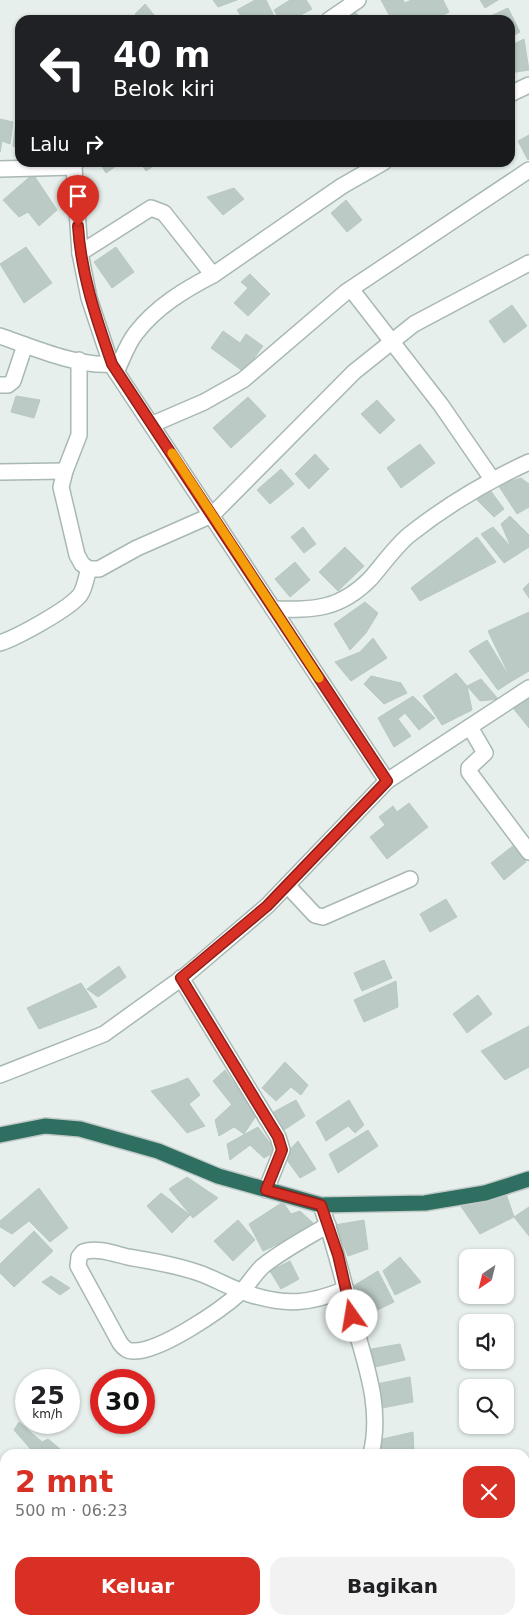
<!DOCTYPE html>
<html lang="id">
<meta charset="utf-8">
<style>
:root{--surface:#fff;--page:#f2f2f2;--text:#202124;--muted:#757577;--accent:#d93025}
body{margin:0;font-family:"DejaVu Sans",sans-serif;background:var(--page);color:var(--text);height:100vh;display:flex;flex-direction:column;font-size:19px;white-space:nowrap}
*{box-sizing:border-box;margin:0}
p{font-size:16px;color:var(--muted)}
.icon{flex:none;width:28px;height:28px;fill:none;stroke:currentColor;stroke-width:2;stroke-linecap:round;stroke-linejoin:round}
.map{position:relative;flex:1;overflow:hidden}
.panel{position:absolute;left:0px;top:1449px;width:530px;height:176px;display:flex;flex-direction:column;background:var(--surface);border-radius:15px 15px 0 0;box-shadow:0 1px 4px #0004}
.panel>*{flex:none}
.banner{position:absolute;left:15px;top:15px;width:500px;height:152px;border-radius:15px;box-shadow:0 1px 4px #0004;background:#202124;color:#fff;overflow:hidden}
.needle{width:32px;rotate:215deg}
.fabs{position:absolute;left:459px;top:1249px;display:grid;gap:10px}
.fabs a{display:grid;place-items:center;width:55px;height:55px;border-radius:10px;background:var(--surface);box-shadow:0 1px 4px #0004;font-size:25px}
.speed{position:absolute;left:15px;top:1369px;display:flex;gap:10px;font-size:25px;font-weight:700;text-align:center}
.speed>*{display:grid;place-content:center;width:65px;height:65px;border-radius:50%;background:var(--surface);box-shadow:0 1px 4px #0004;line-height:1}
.speed small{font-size:12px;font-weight:400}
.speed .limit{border:8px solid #d22;background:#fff;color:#111}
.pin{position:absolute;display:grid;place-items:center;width:42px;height:42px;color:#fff;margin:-51px -21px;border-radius:50% 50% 50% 0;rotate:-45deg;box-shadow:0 0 5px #0007}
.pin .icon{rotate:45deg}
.me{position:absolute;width:55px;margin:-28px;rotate:347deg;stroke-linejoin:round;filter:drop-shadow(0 0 4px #0008)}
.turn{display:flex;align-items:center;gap:18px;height:105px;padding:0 15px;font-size:22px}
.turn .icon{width:65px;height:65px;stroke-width:2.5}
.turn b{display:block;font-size:35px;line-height:42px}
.then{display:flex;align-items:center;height:48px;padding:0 15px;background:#0003;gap:10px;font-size:19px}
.round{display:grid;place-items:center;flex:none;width:52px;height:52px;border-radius:15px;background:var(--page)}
.summary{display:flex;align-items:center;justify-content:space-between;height:85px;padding:0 15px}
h1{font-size:30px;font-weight:600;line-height:38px;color:var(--accent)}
.cta{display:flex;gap:10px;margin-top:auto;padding:10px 15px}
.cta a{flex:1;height:58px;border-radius:15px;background:var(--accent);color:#fff;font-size:20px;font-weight:600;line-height:58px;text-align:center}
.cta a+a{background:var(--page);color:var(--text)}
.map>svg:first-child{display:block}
.building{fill:#bbcac4;stroke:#b8c9c2}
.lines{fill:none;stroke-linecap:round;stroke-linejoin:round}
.minor-casing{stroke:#a8b8b2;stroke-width:18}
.highway-casing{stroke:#c2cac8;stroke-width:18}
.minor{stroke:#fff;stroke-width:15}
.highway{stroke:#2f6f62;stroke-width:15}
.route-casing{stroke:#8d1f18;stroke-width:12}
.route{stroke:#d93025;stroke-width:9}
.slow{stroke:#f59e0b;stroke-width:9}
</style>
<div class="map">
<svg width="529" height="1624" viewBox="0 0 529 1624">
<rect width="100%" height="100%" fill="#e6efeb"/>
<!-- building -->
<g class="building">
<polygon points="213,0 237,0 218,7"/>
<polygon points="255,0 266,0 276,20 244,20 237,10"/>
<polygon points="290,0 306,0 312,9 297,17 299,20 280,20 274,10"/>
<polygon points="381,0 403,0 405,3 411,0 443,0 449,12 434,20 392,20"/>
<polygon points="480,0 498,0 485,8"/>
<polygon points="145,4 158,20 140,20 135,14"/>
<polygon points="508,8 520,32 510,37 510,20 482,20"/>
<polygon points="353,10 363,20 339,20"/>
<polygon points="524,39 529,70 510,73 510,46"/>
<polygon points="17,112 20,113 20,149 13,146"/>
<polygon points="0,119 13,122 10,144 2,141 0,152"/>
<polygon points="529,135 529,159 528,160 518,141"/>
<polygon points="99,162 122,162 106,173"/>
<polygon points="140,162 159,162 146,171"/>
<polygon points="33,174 57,210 39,226 28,212 19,217 3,200"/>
<polygon points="234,188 244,199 223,215 207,197"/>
<polygon points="346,200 362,220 347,232 331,213"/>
<polygon points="26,247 52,283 24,303 0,264"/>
<polygon points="116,247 134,272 112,288 94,262"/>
<polygon points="250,274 270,294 248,316 234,303 248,288 241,282"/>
<polygon points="512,305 527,326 504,343 489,321"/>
<polygon points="223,331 240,343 246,334 263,346 244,372 211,348"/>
<polygon points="16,396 40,400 34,418 11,412"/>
<polygon points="248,397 266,416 231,448 213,428"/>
<polygon points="377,400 395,420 380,434 361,414"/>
<polygon points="420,444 435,463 401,488 387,468"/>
<polygon points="315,454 329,469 309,489 295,474"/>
<polygon points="281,469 294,484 270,504 257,490"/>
<polygon points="521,478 529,484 529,507 517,514 498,485"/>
<polygon points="490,490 504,509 494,517 473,496"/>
<polygon points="510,516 529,535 529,543 511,547 501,524"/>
<polygon points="303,527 316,544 304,553 291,537"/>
<polygon points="493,527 511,547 529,543 529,547 504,563 481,534"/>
<polygon points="477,537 496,562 420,601 411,588"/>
<polygon points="345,547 364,566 338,591 319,572"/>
<polygon points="295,562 310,580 290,597 275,579"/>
<polygon points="529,583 529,598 523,589"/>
<polygon points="365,602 378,613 366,633 350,650 334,624"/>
<polygon points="529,612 529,671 512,681 488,631"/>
<polygon points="373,638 387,658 351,681 335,662 360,652"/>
<polygon points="487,640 512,681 498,690 469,651"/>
<polygon points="456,673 467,686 472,710 442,725 423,696"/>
<polygon points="371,676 401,683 407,693 384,704 364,684"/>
<polygon points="481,679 498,699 480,701 467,686"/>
<polygon points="413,696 435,718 419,730 405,713 398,719 411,736 394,747 378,718"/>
<polygon points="529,696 529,728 513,708"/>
<polygon points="409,803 428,827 387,859 370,837 385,825 379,817 393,806 397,812"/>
<polygon points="514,845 526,862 504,880 491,863"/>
<polygon points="446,899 457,917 430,932 420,914"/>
<polygon points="384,960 392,978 362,991 354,973"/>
<polygon points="119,966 126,977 98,997 87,989"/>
<polygon points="396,981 398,1007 364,1022 354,1000"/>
<polygon points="81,983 97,1007 39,1029 27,1008"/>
<polygon points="478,995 492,1014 467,1033 453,1014"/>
<polygon points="529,1026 529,1067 505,1080 481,1051"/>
<polygon points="285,1062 308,1085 301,1095 291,1087 276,1101 262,1088"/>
<polygon points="225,1070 242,1095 232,1105 213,1081"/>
<polygon points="188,1078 200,1095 189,1104 174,1084"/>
<polygon points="174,1084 189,1104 205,1126 187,1133 151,1091"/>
<polygon points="242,1095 256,1116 244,1134 234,1127 219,1136 215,1120"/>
<polygon points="296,1100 305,1116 284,1130 270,1114"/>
<polygon points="349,1100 364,1125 355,1133 348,1126 326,1141 316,1122"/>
<polygon points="258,1127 276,1151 264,1158 250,1145 230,1160 227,1144"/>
<polygon points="368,1130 378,1146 338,1173 329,1154"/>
<polygon points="298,1141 316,1169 300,1178 284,1156"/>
<polygon points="187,1177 218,1198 193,1218 169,1189"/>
<polygon points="39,1188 68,1228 50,1242 29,1221 12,1234 0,1227 0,1221"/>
<polygon points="504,1188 514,1217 480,1234 460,1205"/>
<polygon points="161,1193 190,1215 172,1233 147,1206"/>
<polygon points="283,1202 291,1214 300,1211 313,1223 289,1239 263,1251 249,1224"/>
<polygon points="529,1207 529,1236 514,1217"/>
<polygon points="238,1220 255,1240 233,1261 214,1241"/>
<polygon points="364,1220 368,1249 348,1256 335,1225"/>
<polygon points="34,1231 53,1251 14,1287 0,1273 0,1264"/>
<polygon points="400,1257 421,1282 395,1295 383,1271"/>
<polygon points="290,1261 299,1279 281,1289 270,1271"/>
<polygon points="378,1271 394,1302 365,1316 355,1285"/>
<polygon points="51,1276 70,1288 60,1295 42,1282"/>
<polygon points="400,1344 405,1360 375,1367 371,1349"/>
<polygon points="410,1377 413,1402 382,1408 377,1384"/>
<polygon points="19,1422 42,1442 48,1439 66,1454 35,1454 14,1430"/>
<polygon points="413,1432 414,1454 375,1454 374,1441"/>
</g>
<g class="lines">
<defs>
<g id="minor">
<polyline points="329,20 358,0"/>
<polyline points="510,94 529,85"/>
<polyline points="76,162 74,167 80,253 89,298 111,364 387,781 529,688"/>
<polyline points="0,169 74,167"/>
<polyline points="80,253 151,208 164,213 213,275 342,186 384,162"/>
<polyline points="351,289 441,405 492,479"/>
<path d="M0,336C32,347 78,367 111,364"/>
<polyline points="79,360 79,435 65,471 61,487 77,555 82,564 89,569 99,569 137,548 212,515 354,372 414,324 529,263"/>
<path d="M116,372C122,360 127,344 136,333C156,307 184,290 213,275"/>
<polyline points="0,385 8,385 13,381 25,345"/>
<polyline points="153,424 204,402 243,380 346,292 529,170"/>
<polyline points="0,472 65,471"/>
<path d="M273,609C314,610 340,610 371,578C383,564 395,547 409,535C447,505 485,482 529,462"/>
<path d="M0,643C18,637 69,609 80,595C85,588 86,577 89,569"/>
<polyline points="470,727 485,753 469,768 469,772 529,852"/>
<polyline points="287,885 315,915 323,917 410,879"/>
<polyline points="181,978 278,1137 282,1150 266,1190"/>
<polyline points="0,1075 104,1034 186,975 267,906 387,781"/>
<path d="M321,1205C333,1241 343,1278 352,1315C364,1361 383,1406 371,1454"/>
<path d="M328,1225C306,1238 283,1250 263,1266C255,1273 249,1284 241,1292C221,1310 159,1353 132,1351C127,1351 123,1347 120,1343L78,1266L79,1257L83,1252C97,1247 115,1254 128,1257C152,1261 176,1265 199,1273C216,1279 232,1289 249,1294C287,1306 309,1304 346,1289"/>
<polyline points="397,1620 399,1624"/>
</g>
<polyline id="highway" points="0,1135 45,1126 80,1129 158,1151 218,1176 321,1205 425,1203 485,1193 529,1179"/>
</defs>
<!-- minor casing -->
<use href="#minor" class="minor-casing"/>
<!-- highway casing -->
<use href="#highway" class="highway-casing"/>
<!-- minor -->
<use href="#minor" class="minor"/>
<!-- highway -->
<use href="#highway" class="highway"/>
</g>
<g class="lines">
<defs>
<path id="route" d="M78,226C81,274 96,318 112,364L387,781L267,906L181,978L278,1137L282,1150L266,1190L321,1205L338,1255L352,1316"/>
</defs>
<!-- route casing -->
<use href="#route" class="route-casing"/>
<!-- route -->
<use href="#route" class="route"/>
<!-- slow -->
<polyline class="slow" points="172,453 319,678"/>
</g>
</svg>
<div class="fabs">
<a><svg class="needle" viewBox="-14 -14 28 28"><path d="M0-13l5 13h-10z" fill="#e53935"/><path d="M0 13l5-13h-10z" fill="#757577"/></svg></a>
<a><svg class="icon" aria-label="sound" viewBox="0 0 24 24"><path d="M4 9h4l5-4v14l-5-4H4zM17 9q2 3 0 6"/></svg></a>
<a><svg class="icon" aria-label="search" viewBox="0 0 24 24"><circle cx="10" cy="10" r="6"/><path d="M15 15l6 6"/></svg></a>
</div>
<div class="speed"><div>25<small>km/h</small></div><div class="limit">30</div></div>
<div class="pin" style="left:78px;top:226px;background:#d93025"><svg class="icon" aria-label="arrive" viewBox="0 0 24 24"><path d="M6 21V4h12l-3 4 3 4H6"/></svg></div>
<svg class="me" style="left:352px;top:1316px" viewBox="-20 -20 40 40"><circle r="19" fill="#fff"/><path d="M0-13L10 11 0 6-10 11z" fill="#d93025"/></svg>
<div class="banner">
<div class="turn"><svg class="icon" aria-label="left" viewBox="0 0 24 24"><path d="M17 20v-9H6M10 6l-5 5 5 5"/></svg><div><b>40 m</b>Belok kiri</div></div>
<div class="then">Lalu<svg class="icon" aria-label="right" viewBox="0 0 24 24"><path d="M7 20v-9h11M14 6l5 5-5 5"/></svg></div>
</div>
<section class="panel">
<div class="summary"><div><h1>2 mnt</h1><p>500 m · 06:23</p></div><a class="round" style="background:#d93025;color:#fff"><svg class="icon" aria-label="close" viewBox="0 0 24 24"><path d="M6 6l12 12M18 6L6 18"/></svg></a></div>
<div class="cta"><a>Keluar</a><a>Bagikan</a></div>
</section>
</div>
